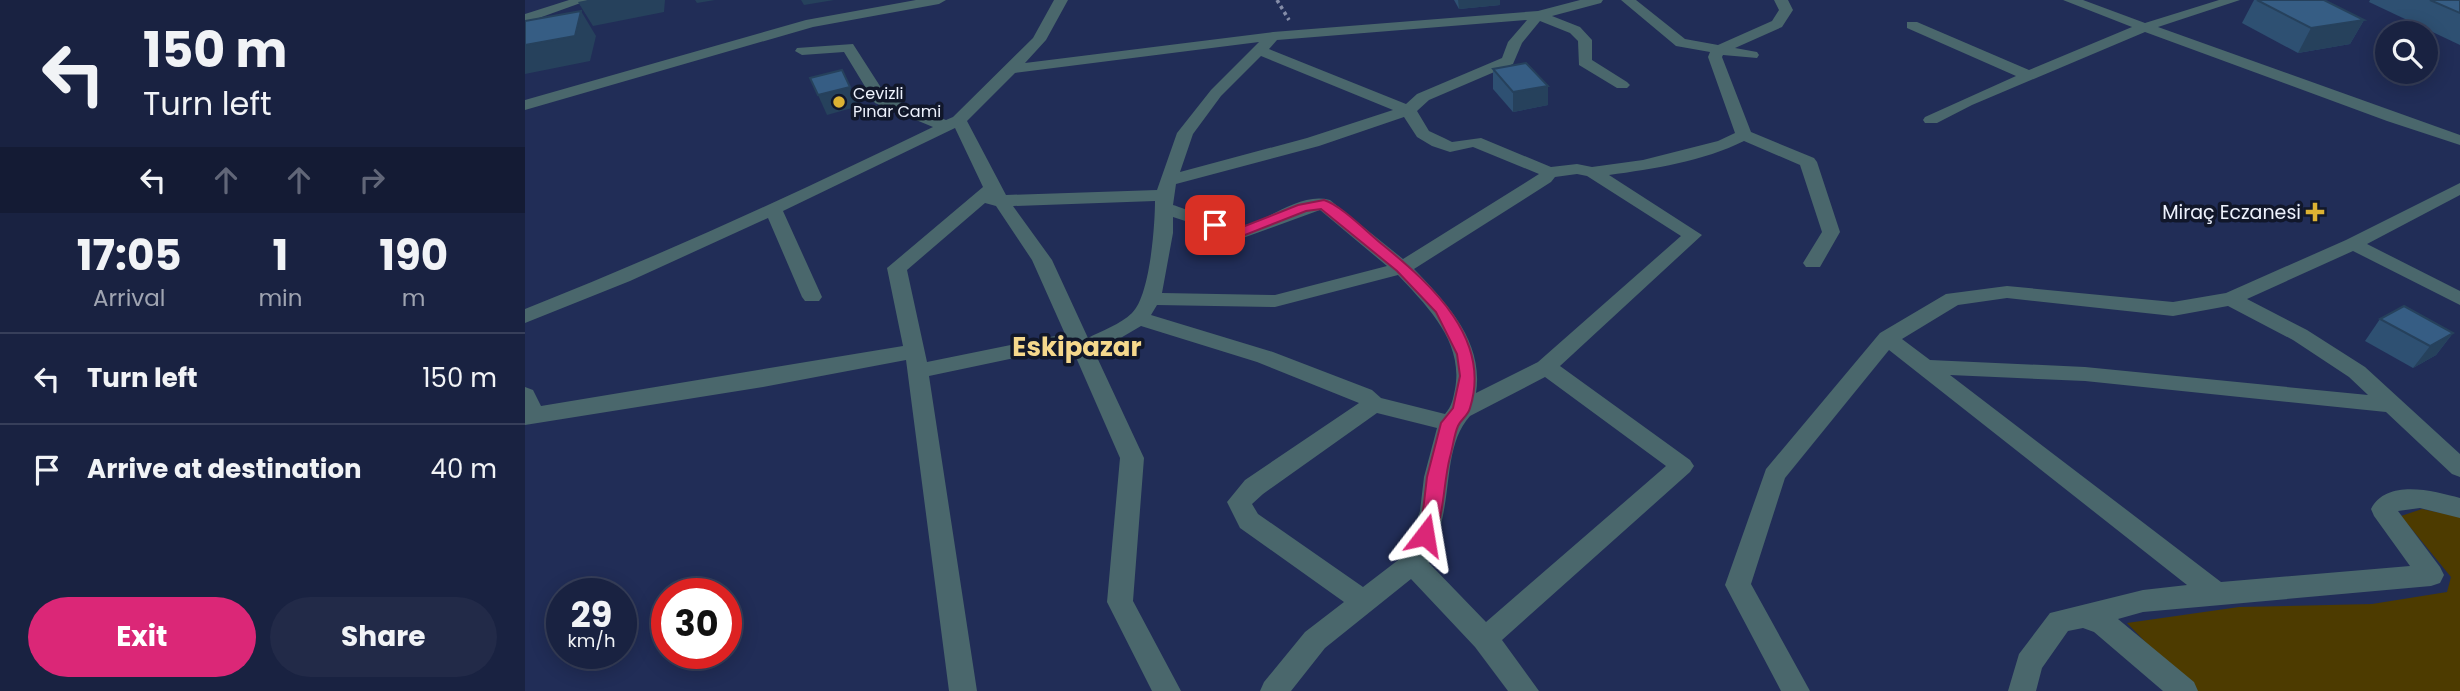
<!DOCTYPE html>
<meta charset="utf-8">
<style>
:root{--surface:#192241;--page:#222a48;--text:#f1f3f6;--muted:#9fa4b1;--line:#373f5a;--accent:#db2777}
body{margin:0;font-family:Poppins,sans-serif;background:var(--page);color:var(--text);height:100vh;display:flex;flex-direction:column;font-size:26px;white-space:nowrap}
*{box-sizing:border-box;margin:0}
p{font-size:23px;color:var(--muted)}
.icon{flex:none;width:38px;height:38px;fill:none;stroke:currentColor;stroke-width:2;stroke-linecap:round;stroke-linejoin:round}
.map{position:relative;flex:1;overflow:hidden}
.panel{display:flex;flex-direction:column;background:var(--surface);width:525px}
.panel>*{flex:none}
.hud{background:#192241;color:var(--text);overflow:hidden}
.tools{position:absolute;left:1850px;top:21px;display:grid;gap:14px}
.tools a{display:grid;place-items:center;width:63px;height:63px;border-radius:50%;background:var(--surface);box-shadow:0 4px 18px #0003,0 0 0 2px var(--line);font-size:35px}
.speed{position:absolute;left:21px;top:578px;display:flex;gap:14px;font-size:35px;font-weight:700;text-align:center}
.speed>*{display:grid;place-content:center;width:91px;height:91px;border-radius:50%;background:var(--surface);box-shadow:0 4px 18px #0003,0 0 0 2px var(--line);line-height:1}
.speed small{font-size:18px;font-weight:400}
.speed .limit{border:10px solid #d22;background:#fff;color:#111}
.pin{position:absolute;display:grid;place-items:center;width:60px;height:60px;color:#fff;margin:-30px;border-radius:14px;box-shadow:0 4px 10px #0006}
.me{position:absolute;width:77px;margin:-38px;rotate:14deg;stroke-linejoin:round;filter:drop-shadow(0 0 5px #0008)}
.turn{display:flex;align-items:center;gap:24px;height:147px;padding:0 28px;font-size:32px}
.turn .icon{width:91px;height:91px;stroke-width:2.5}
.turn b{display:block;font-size:49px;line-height:60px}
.lanes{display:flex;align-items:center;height:66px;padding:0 28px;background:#0003;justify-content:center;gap:35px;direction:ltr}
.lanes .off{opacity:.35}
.eta{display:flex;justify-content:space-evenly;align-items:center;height:119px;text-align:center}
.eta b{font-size:42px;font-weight:700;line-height:49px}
.action{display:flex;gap:14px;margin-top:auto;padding:14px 28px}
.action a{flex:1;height:80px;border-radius:42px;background:var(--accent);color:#fff;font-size:28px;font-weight:700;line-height:80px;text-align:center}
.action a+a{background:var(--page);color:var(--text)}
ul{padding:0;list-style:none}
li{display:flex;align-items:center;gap:21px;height:91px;padding:0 28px;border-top:2px solid var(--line)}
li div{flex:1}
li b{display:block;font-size:26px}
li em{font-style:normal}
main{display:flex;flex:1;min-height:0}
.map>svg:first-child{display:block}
.green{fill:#4d3b00}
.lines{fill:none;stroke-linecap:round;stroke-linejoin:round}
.path{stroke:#858da8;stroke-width:3.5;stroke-dasharray:3.5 3.5;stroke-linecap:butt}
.minor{fill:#4a676c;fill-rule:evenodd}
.wall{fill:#2e5072}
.shaded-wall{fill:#26415c}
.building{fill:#365d84;stroke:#26415c;stroke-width:2}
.route{fill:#db2777;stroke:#8e194d;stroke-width:2}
.poi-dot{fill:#dcb233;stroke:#11172a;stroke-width:2.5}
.labels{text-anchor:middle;stroke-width:7;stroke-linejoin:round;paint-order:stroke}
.far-poi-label{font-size:16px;fill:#eef2fd;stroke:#11172a;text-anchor:start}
.poi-label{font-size:19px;fill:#eef2fd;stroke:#11172a;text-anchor:end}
.district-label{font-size:26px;font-weight:bold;fill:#f5d88c;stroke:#11172a}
</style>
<main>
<section class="panel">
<div class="hud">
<div class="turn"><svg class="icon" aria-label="left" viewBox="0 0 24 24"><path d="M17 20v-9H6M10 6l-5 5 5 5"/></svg><div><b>150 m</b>Turn left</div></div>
<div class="lanes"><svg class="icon" aria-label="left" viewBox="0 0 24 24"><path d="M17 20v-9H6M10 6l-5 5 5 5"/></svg><svg class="icon off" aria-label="ahead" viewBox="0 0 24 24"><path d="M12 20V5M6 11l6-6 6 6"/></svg><svg class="icon off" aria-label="ahead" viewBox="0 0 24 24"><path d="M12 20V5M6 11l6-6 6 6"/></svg><svg class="icon off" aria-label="right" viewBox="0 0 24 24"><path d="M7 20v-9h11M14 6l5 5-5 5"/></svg></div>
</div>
<div class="eta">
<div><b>17:05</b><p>Arrival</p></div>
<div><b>1</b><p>min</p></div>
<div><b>190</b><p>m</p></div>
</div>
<ul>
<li><svg class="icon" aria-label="left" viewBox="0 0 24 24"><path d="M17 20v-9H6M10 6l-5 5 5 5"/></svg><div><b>Turn left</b></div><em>150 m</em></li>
<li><svg class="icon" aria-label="arrive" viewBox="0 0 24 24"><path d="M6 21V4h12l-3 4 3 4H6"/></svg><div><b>Arrive at destination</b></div><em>40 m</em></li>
</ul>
<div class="action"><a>Exit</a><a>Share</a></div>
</section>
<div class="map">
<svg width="1935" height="691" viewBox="0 0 1935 691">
<rect width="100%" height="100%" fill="#212d57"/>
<!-- green -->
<polygon class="green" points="1897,509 1935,517 1935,691 1668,691 1602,623 1714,607 1847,604 1922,592 1926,577 1876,516"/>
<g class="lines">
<!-- path -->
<polyline class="path" points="752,0 764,20"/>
<!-- minor -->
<g class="minor">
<polygon points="44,0 64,0 0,23 0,14"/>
<polygon points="391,0 421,0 414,4 288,27 0,110 0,100 281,20"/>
<path d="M529,0H543L521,40L500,63L748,32L1013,11L1055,0H1078L1076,3L1027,16L1055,27L1067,40V60L1102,82L1105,85L1102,88H1092L1054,65L1053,41L1045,33L1015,21L997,43L988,64L904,100L892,111L904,131L919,138L927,142L956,138L1026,167L1052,164L1067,167L1118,160L1193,141L1210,133L1183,57L1185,52L1151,46L1096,0H1111L1160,39L1193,45L1247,21L1254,10L1249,0H1263L1268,10L1257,27L1210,48L1232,52L1234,55L1232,58L1198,55L1197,57L1226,132L1289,158L1292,162L1315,232L1295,267H1281L1278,263L1297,232L1275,165L1219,141C1179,161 1128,169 1084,175L1177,235L1035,366L1165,460L1169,466L1165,472L977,640L1014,691H983L950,647L886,579L800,648L766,691H735L739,682L780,632L819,602L715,528L702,502L720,480L834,403L732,362L616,326L570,353L619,458L608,601L656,691H627L582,602L595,458L546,346L404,376L452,691H424L381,360L238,387L0,425V387L8,390L16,406L378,346L362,268L458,187L430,128L258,211L297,297L294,301H280L277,297L243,218L105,281L0,323V309C139,254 274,192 408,127L350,103L319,52L277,55L270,51L272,48L328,44L362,97L421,120L428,117L508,38ZM1002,20L983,42L977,58L892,94L881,104L744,49L752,40ZM734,42L686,90L652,133L632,190L481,195L442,121L490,73ZM736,56L868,110L782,138L655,172L668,134L696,96ZM879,117L892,137L907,146L925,152L948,147L1014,174L878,259L805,200C774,192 745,221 716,226C706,228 661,209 648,205L651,184L794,146ZM1052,174L1062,176L1156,236L1013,362L951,393C959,342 922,303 889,269L1026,182L1030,177ZM630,201C630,225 625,296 607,313C596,324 576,331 563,338L527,260L488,206ZM460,203L471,206L507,260L540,334L402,362L382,270ZM795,210L862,266L750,295L637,293L648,233V217L715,239ZM873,275C902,306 939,342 930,389C928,399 927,406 920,414L856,398L847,390L748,352L626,315L632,305L750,307ZM1020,377L1141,466L961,622L904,563C909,547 916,528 919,510C925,480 923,440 945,416ZM852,413L912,428L899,477L895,511L881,554L838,587L733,514L727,504L738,494Z"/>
<polygon points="1538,0 1558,0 1620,23 1694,0 1715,0 1633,27 1935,135 1935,145 1862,121 1620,32 1447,105 1412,123 1400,123 1398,120 1400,117 1491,76 1382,28 1382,22 1392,22 1504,70 1607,27"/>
<path d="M1935,183V195L1842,244L1935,291V305L1828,251L1722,299L1782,330L1840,367L1935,454V477L1927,474L1861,412L1560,381L1425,375L1696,582L1885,566L1849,516L1846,509C1862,478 1909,491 1935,498V518L1895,508L1873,511L1915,567L1919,575L1915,583L1906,586L1618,612L1593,619L1669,682L1673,691H1638L1569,632L1558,628L1543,631L1517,668L1511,691H1483L1494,654L1525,613L1618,590L1662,585L1364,350L1260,478L1226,584L1285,691H1256L1200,585L1241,469L1355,333L1421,294L1482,286L1648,302L1701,293L1821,240ZM1482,298L1648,316L1703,306L1768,340L1824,377L1843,395L1560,367L1405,360L1377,339L1433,305Z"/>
</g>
</g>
<!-- wall -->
<g class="wall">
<polygon points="929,0 975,0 975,5 934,9"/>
<polygon points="1729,0 1799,0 1839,20 1825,44 1773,53 1717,23"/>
<polygon points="1845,0 1935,0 1935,45 1844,2"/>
<polygon points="968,69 1023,105 988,112 968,89"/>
<polygon points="1855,319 1928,333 1911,355 1888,368 1840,341"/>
</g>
<!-- shaded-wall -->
<g class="shaded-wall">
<polygon points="63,0 140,0 139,12 68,26 53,2"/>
<polygon points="170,0 190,0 172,3"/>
<polygon points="276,0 309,0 279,5"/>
<polygon points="933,0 975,0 975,5 934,9"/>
<polygon points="56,11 71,36 65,61 0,74 0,45"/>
<polygon points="1839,20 1825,44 1773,53 1786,28"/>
<polygon points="1023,86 1023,105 988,112 988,92"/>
<polygon points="325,87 334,106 302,115 293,95"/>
<polygon points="1928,333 1911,355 1888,368 1905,346"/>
</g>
<!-- building -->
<g class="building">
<polygon points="1732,0 1799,0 1839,20 1786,28"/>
<polygon points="1905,0 1935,0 1935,13"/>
<polygon points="56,11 50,36 0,45 0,21"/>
<polygon points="1001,63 1023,86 988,92 968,69"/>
<polygon points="317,70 325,87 293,95 285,78"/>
<polygon points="1879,306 1928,333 1905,346 1855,319"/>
</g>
<!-- route -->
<path class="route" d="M799,200C816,205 843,233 858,245C907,285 967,339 945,408C943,416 936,419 933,426C929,435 928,447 925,457C918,484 920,515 907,540L900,542L893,540L891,535L898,511L902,477L916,423L928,408L935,376L932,354L911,312L872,271L796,209L781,211L715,237L683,225L690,220L715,228L773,205Z"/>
<!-- markers -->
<g class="poi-dot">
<circle cx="314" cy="102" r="7"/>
<path d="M1786.5 201.5h7v7h7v7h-7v7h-7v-7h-7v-7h7z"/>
</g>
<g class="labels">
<!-- far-poi labels -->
<g class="far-poi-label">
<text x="328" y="99">Cevizli<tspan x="328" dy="18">Pınar Cami</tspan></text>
</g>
<!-- poi labels -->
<g class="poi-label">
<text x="1776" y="219">Miraç Eczanesi</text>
</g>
<!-- district labels -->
<g class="district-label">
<text x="552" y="356">Eskipazar</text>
</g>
</g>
</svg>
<div class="tools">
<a><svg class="icon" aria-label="search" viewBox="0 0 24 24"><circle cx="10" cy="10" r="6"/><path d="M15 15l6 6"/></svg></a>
</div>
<div class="speed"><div>29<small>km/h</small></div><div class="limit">30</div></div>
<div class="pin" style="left:690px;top:225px;background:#d93025"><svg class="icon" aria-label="arrive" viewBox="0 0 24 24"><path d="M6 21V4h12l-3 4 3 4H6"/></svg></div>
<svg class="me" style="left:900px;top:535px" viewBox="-20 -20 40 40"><path d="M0-17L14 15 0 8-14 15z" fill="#db2777" stroke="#fff" stroke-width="4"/></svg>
</div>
</main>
